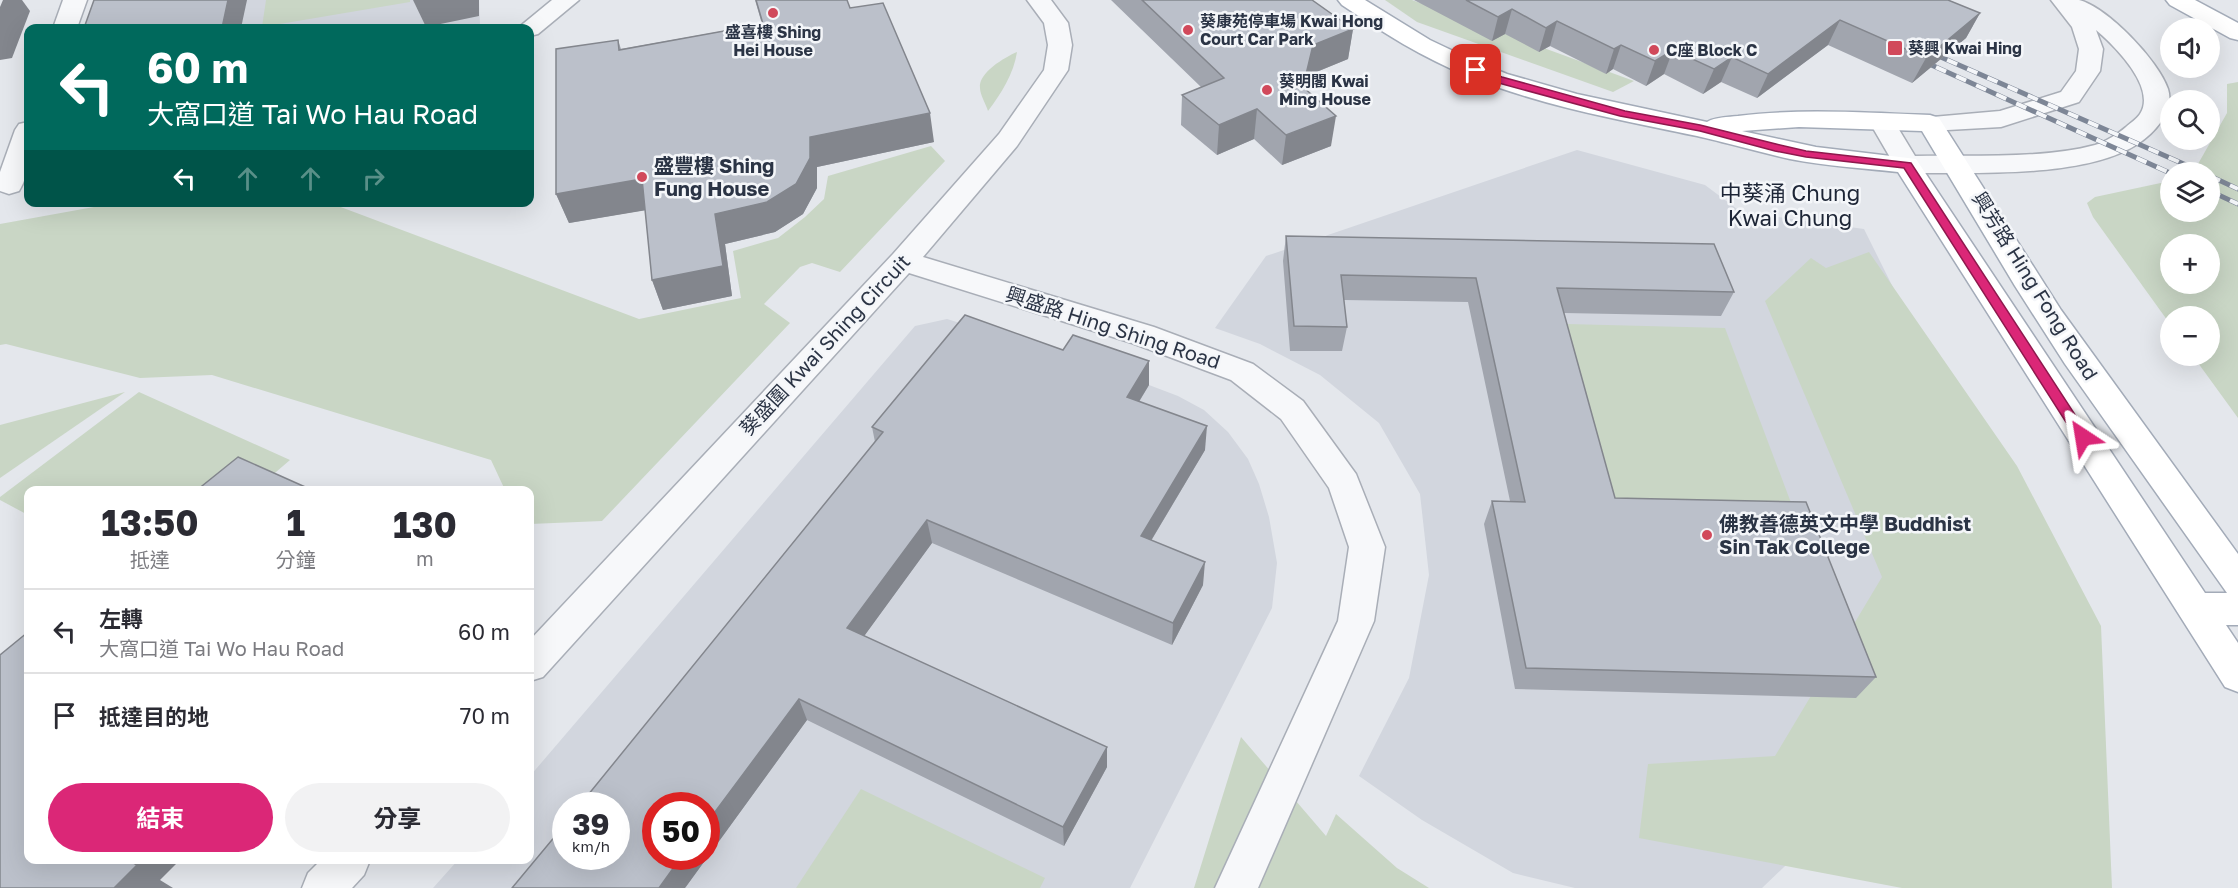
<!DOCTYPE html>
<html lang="zh-TW">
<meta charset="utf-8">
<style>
:root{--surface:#fff;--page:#f2f2f3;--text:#2b2b33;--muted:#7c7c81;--line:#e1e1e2;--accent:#db2777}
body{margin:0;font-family:"Golos Text","Noto Sans TC",sans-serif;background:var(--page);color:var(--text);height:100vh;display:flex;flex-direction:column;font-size:22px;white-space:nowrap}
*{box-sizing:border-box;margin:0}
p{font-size:20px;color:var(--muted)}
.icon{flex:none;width:33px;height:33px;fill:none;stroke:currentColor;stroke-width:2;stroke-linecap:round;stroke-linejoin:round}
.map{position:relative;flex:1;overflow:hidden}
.panel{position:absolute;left:24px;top:486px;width:510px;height:378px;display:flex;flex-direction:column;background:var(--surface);border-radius:12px;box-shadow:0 6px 24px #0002}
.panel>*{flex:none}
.hud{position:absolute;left:24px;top:24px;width:510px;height:183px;border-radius:12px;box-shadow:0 6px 24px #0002;background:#00695c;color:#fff;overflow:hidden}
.buttons{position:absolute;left:2160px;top:18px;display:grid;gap:12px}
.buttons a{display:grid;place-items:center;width:60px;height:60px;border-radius:50%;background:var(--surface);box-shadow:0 6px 24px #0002;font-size:30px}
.speed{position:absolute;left:552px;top:792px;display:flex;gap:12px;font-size:30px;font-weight:700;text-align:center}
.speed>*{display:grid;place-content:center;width:78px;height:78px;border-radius:50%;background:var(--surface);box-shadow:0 6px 24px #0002;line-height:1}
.speed small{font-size:15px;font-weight:400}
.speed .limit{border:9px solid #d22;background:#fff;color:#111}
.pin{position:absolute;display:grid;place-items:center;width:51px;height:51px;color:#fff;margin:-26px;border-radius:12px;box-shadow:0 3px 9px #0006}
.me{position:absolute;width:66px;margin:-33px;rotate:327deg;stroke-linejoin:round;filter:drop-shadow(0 0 4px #0008)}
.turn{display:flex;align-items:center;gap:21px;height:126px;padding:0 24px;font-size:27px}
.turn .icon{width:78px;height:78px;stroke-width:2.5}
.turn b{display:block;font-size:42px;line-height:51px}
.lanes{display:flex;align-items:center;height:57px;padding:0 24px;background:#0003;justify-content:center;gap:30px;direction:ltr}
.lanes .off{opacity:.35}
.eta{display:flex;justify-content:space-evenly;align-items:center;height:102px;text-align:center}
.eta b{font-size:36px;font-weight:700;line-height:42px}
.primary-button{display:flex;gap:12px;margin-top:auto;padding:12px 24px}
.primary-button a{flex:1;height:69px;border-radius:36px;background:var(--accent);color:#fff;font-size:24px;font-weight:700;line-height:69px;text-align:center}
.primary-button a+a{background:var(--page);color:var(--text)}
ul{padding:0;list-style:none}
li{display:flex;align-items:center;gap:18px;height:84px;padding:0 24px;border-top:2px solid var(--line)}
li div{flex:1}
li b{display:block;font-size:22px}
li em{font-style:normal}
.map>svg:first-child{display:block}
.built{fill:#d2d6de;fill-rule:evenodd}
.green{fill:#c9d6c5;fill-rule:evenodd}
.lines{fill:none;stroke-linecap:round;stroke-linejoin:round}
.minor-casing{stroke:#a9aeb7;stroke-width:3}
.major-casing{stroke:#a3abb8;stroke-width:3}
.minor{fill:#f7f8fa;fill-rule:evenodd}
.major{fill:#fff;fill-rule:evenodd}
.rail-casing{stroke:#7d8696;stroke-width:5}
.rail{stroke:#f4f6f9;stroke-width:4;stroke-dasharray:11;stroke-linecap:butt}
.wall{fill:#a1a5ae}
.shaded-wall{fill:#83868d}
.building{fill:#bbc0ca;stroke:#83868d;stroke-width:1.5}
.route{fill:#db2777;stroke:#8e194d;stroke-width:1.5}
.poi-dot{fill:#d1495b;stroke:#f4f6f9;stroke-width:2}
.labels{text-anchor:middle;stroke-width:5;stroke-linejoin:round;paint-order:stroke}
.far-poi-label{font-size:16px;font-weight:bold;fill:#2b3445;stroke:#f4f6f9;text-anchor:start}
.poi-label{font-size:20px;font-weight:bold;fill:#2b3445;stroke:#f4f6f9;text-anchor:start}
.street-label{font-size:20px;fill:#2b3445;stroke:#f4f6f9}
.quarter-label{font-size:22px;fill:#1d2536;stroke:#f4f6f9}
</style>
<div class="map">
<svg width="2238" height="888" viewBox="0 0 2238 888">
<rect width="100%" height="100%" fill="#e4e7ec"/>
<!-- built -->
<g class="built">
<polygon points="112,0 479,0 480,24 474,28 103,28"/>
<polygon points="1577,150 1705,185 1741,212 1864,229 1944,390 1850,804 1762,888 1575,888 1513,873 1422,820 1359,776 1409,678 1429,575 1420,494 1379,423 1320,375 1260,344 1215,328 1266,256"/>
<path d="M947,319L1074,359L1130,416L1149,385L1178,396L1204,410L1228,432L1248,459L1259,484L1269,517L1277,563L1272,608L1130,888H433L458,860H530V776L915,326ZM566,806H616V856H566ZM656,806H706V856H656Z"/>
</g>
<!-- green -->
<g class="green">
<polygon points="266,0 410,0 410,2 262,27"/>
<polygon points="1385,0 1412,0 1634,81 1613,92 1417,22"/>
<path d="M1017,52C1014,73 1001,94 988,111C986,104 980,95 980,88C978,73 1005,57 1017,52Z"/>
<path d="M2238,82V418L2193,356H2210V316H2170V324L2093,217L2087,203L2095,197L2170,181V212H2210V172H2190L2194,171L2227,113V84ZM2170,244H2210V284H2170Z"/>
<polygon points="931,146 945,161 840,272 812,263 800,267 764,304 790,323 602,521 530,524 530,490 505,490 491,460 212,375 140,378 6,344 0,345 0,224 116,203 330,203 639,319 741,298 733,251 778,238 805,217 824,199 828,176"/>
<polygon points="1869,252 2017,466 2101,626 2112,888 1902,888 1639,838 1648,764 1775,756 1882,577 1765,301 1811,258 1826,268"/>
<polygon points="1567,324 1725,328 1796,516 1616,510"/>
<polygon points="125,392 0,478 0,425"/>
<polygon points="139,392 290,460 255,490 28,490 28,515 0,500 0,497"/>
<polygon points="1241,737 1326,836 1336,814 1397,868 1429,888 1194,888"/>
<polygon points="861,789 1045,878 1040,888 796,888"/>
</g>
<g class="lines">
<defs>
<g id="minor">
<polygon points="63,0 87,0 77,28 53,28"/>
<polygon points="552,0 579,0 538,34 530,36 530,28 518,28"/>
<polygon points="1027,0 1051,0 1068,23 1072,45 1068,70 1017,146 923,257 1154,327 1253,364 1303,401 1356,474 1385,547 1374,621 1258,888 1215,888 1338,621 1349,547 1329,488 1281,419 1231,380 1132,343 909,273 543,677 530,681 530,640 893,254 999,134 1044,70 1048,45 1044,23"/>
<path d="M2051,0C2060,0 2071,0 2079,0C2107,7 2159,61 2168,89C2175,111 2154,134 2136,145C2082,179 1971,172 1907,173L1898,171L1870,123L1874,118L1883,115L1892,118L1915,156C1969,155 2044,159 2095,145C2105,142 2118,134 2126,127C2130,123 2137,119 2140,114C2157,88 2115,46 2096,30L2103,49L2100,71L2079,102L2001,127L1930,131L1921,128L1917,123L1921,118L2000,111L2061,92L2076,71L2079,49L2072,27Z"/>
<path d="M28,122C30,144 31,172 19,191L9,194L0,191V172L15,130L19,124Z"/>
<polygon points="321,860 370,860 364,875 352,888 302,888 308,873"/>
</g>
<g id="major">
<path d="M1338,0H1365L1430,40L1468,58L1507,74L1577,94L1707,122C1715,117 1728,117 1738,116C1802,108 1866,113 1930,115L1939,118L2061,310L2238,554V625H2226L2238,643V692L2225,687L1898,172C1862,168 1826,166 1790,159C1759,152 1728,143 1697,136C1620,120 1541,106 1468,76C1423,58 1382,32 1342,5ZM1799,127L1922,131L2015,286L2065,364L2227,593H2205L1916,159L1816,147L1742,131Z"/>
<polygon points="2166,0 2195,0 2238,23 2238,40 2230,38 2170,5"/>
</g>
</defs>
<!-- minor casing -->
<use href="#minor" class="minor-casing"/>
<!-- major casing -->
<use href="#major" class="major-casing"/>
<!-- minor -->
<use href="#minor" class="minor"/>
<!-- major -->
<use href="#major" class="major"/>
<defs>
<g id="rail">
<polyline points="1927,51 2202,172"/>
<polyline points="1916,58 2170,173"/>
<polyline points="2210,176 2238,189"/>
<polyline points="2210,191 2238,204"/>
</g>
</defs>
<!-- rail casing -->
<use href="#rail" class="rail-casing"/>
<!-- rail -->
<use href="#rail" class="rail"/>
</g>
<!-- wall -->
<g class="wall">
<polygon points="755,0 847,0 850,8 934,142 817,167 817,188 803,214 775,232 725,244 732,296 663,310 652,280 645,210 569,223 556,194 618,40 621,49 762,24"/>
<polygon points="1111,0 1312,0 1353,29 1348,59 1309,75 1305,90 1331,146 1282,165 1254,139 1217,155 1181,125 1182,95 1201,87"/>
<polygon points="1414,0 1948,0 1980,13 1966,38 1912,83 1828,45 1757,98 1721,82 1703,94 1664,74 1646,86 1613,69 1606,74 1550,46 1539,52 1505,34 1492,41"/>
<polygon points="1286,236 1734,292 1721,316 1564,313 1615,498 1876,677 1856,698 1515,689 1484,524 1492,501 1510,501 1468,302 1344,300 1347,327 1342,351 1290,351 1283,261"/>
<polygon points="1149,385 1139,402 1205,450 1151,541 1203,585 1172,645 932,543 864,636 1107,747 1107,767 1064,846 807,720 685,888 875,442 872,427"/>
</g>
<!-- shaded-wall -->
<g class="shaded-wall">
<polygon points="3,0 22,0 30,11 12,58 0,60 0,7"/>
<polygon points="228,0 247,0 241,28 222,28"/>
<polygon points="413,0 479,0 479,16 426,27"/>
<polygon points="1512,9 1505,34 1492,41 1498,17"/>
<polygon points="1980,13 1966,38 1912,83 1926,58"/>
<polygon points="1840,20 1828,45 1757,98 1768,74"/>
<polygon points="1557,21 1550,46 1539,52 1546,28"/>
<polygon points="1353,29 1348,59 1309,75 1299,117 1303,87 1313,45"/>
<polygon points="1621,45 1613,69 1606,74 1614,49"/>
<polygon points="1673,50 1664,74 1646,86 1655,61"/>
<polygon points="1732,57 1721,82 1703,94 1714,69"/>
<polygon points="1257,109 1254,139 1217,155 1219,125"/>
<polygon points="930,113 934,142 817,167 817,188 803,214 775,232 725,244 732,296 663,310 652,280 715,214 810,137"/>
<polygon points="1336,116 1331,146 1282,165 1286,135"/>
<polygon points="642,179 653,209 569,223 556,194"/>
<polygon points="1149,361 1149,385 1127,421 1127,397"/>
<polygon points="1207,426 1205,450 1140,559 1141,536"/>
<polygon points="927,520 932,543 854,650 847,628"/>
<polygon points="1205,562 1203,585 1172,645 1173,623"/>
<polygon points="799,699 807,720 685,888 659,888 682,856 706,856 706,824"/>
<polygon points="1107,747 1107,767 1064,846 1063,827"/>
<polygon points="128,860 180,860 160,880 173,888 114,888"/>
</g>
<!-- building -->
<g class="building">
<polygon points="94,0 228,0 222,28 84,28"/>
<polygon points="756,0 847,0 850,8 883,3 930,113 810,137 810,158 796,184 767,202 715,214 723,266 652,280 642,179 556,194 556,49 618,40 619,50 763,24"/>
<polygon points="1142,0 1312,0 1353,29 1313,45 1303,87 1336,116 1286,135 1257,109 1219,125 1182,95 1224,78"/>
<polygon points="1466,0 1948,0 1980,13 1926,58 1840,20 1768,74 1732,57 1714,69 1673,50 1655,61 1621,45 1614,49 1557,21 1546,28 1512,9 1498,17"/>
<polygon points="1286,236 1714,244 1734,292 1557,288 1615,498 1806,502 1876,677 1526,668 1492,501 1525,502 1476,278 1341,275 1347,327 1294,326"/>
<polygon points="965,315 1063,350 1073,335 1149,361 1127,397 1207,426 1141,536 1205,562 1173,623 927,520 847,628 1107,747 1063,827 799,699 706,824 706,806 656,806 656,856 682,856 659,888 512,888 566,823 566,856 616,856 616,806 579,806 883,432 872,427"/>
<polygon points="238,457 312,490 197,490"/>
<polygon points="28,632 28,860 128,860 137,865 114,888 0,888 0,655"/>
</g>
<!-- route -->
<polygon class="route" points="1476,67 1502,77 1625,111 1700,125 1776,144 1806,151 1911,163 2087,433 2089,437 2087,441 2078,441 1904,168 1806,157 1775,151 1700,131 1620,116 1495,82 1473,73 1471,70"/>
<!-- markers -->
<g class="poi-dot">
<circle cx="773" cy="13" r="6"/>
<circle cx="1188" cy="30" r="6"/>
<rect x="1887" y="40" width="16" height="16" rx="3"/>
<circle cx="1654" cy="50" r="6"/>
<circle cx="1267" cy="90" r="6"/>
<circle cx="642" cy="177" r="6"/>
<circle cx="1707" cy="535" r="6"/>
</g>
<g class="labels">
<!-- far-poi labels -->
<g class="far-poi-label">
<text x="1200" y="27">葵康苑停車場 Kwai Hong<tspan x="1200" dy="18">Court Car Park</tspan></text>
<text x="773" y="38" text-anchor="middle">盛喜樓 Shing<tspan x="773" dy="18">Hei House</tspan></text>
<text x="1908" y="54">葵興 Kwai Hing</text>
<text x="1666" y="56">C座 Block C</text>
<text x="1279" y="87">葵明閣 Kwai<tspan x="1279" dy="18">Ming House</tspan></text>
</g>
<!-- poi labels -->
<g class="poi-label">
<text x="654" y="173">盛豐樓 Shing<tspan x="654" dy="23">Fung House</tspan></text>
<text x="1719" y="531">佛教善德英文中學 Buddhist<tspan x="1719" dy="23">Sin Tak College</tspan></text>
</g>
<!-- street labels -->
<g class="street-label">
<text transform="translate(2035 286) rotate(58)" y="7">興芳路 Hing Fong Road</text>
<text transform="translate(1113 328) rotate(18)" y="7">興盛路 Hing Shing Road</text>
<text transform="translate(825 345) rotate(-47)" y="7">葵盛圍 Kwai Shing Circuit</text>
</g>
<!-- quarter labels -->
<g class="quarter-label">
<text x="1790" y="201">中葵涌 Chung<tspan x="1790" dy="25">Kwai Chung</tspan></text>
</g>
</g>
</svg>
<div class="buttons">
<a><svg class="icon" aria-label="sound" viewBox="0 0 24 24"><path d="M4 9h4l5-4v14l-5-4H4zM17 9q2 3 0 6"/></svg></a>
<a><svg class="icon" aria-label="search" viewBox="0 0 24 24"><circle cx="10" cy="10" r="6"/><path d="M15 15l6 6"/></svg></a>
<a><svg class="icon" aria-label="layers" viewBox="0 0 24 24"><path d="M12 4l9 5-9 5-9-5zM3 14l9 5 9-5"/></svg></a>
<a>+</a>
<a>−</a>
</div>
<div class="speed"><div>39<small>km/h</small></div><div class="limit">50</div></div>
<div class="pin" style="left:1476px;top:70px;background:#d93025"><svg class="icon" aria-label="arrive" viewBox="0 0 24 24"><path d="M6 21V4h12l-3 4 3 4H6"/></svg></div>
<svg class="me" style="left:2083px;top:437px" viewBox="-20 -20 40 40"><path d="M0-17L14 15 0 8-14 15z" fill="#db2777" stroke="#fff" stroke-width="4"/></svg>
<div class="hud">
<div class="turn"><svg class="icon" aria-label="left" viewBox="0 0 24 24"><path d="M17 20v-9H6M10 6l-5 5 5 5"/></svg><div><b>60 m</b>大窩口道 Tai Wo Hau Road</div></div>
<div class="lanes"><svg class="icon" aria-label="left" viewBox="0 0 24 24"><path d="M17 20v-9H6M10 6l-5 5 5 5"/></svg><svg class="icon off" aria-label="ahead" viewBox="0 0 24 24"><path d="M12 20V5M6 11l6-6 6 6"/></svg><svg class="icon off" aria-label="ahead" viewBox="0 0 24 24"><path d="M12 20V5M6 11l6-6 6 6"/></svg><svg class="icon off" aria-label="right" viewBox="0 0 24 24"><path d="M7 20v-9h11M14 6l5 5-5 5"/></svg></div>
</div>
<section class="panel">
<div class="eta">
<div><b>13:50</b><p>抵達</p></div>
<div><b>1</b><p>分鐘</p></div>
<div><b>130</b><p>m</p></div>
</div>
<ul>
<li><svg class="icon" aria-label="left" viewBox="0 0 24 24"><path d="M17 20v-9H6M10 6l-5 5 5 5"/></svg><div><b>左轉</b><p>大窩口道 Tai Wo Hau Road</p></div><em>60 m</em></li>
<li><svg class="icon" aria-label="arrive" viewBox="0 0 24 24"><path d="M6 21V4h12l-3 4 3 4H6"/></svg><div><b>抵達目的地</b></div><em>70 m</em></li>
</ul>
<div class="primary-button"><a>結束</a><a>分享</a></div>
</section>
</div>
